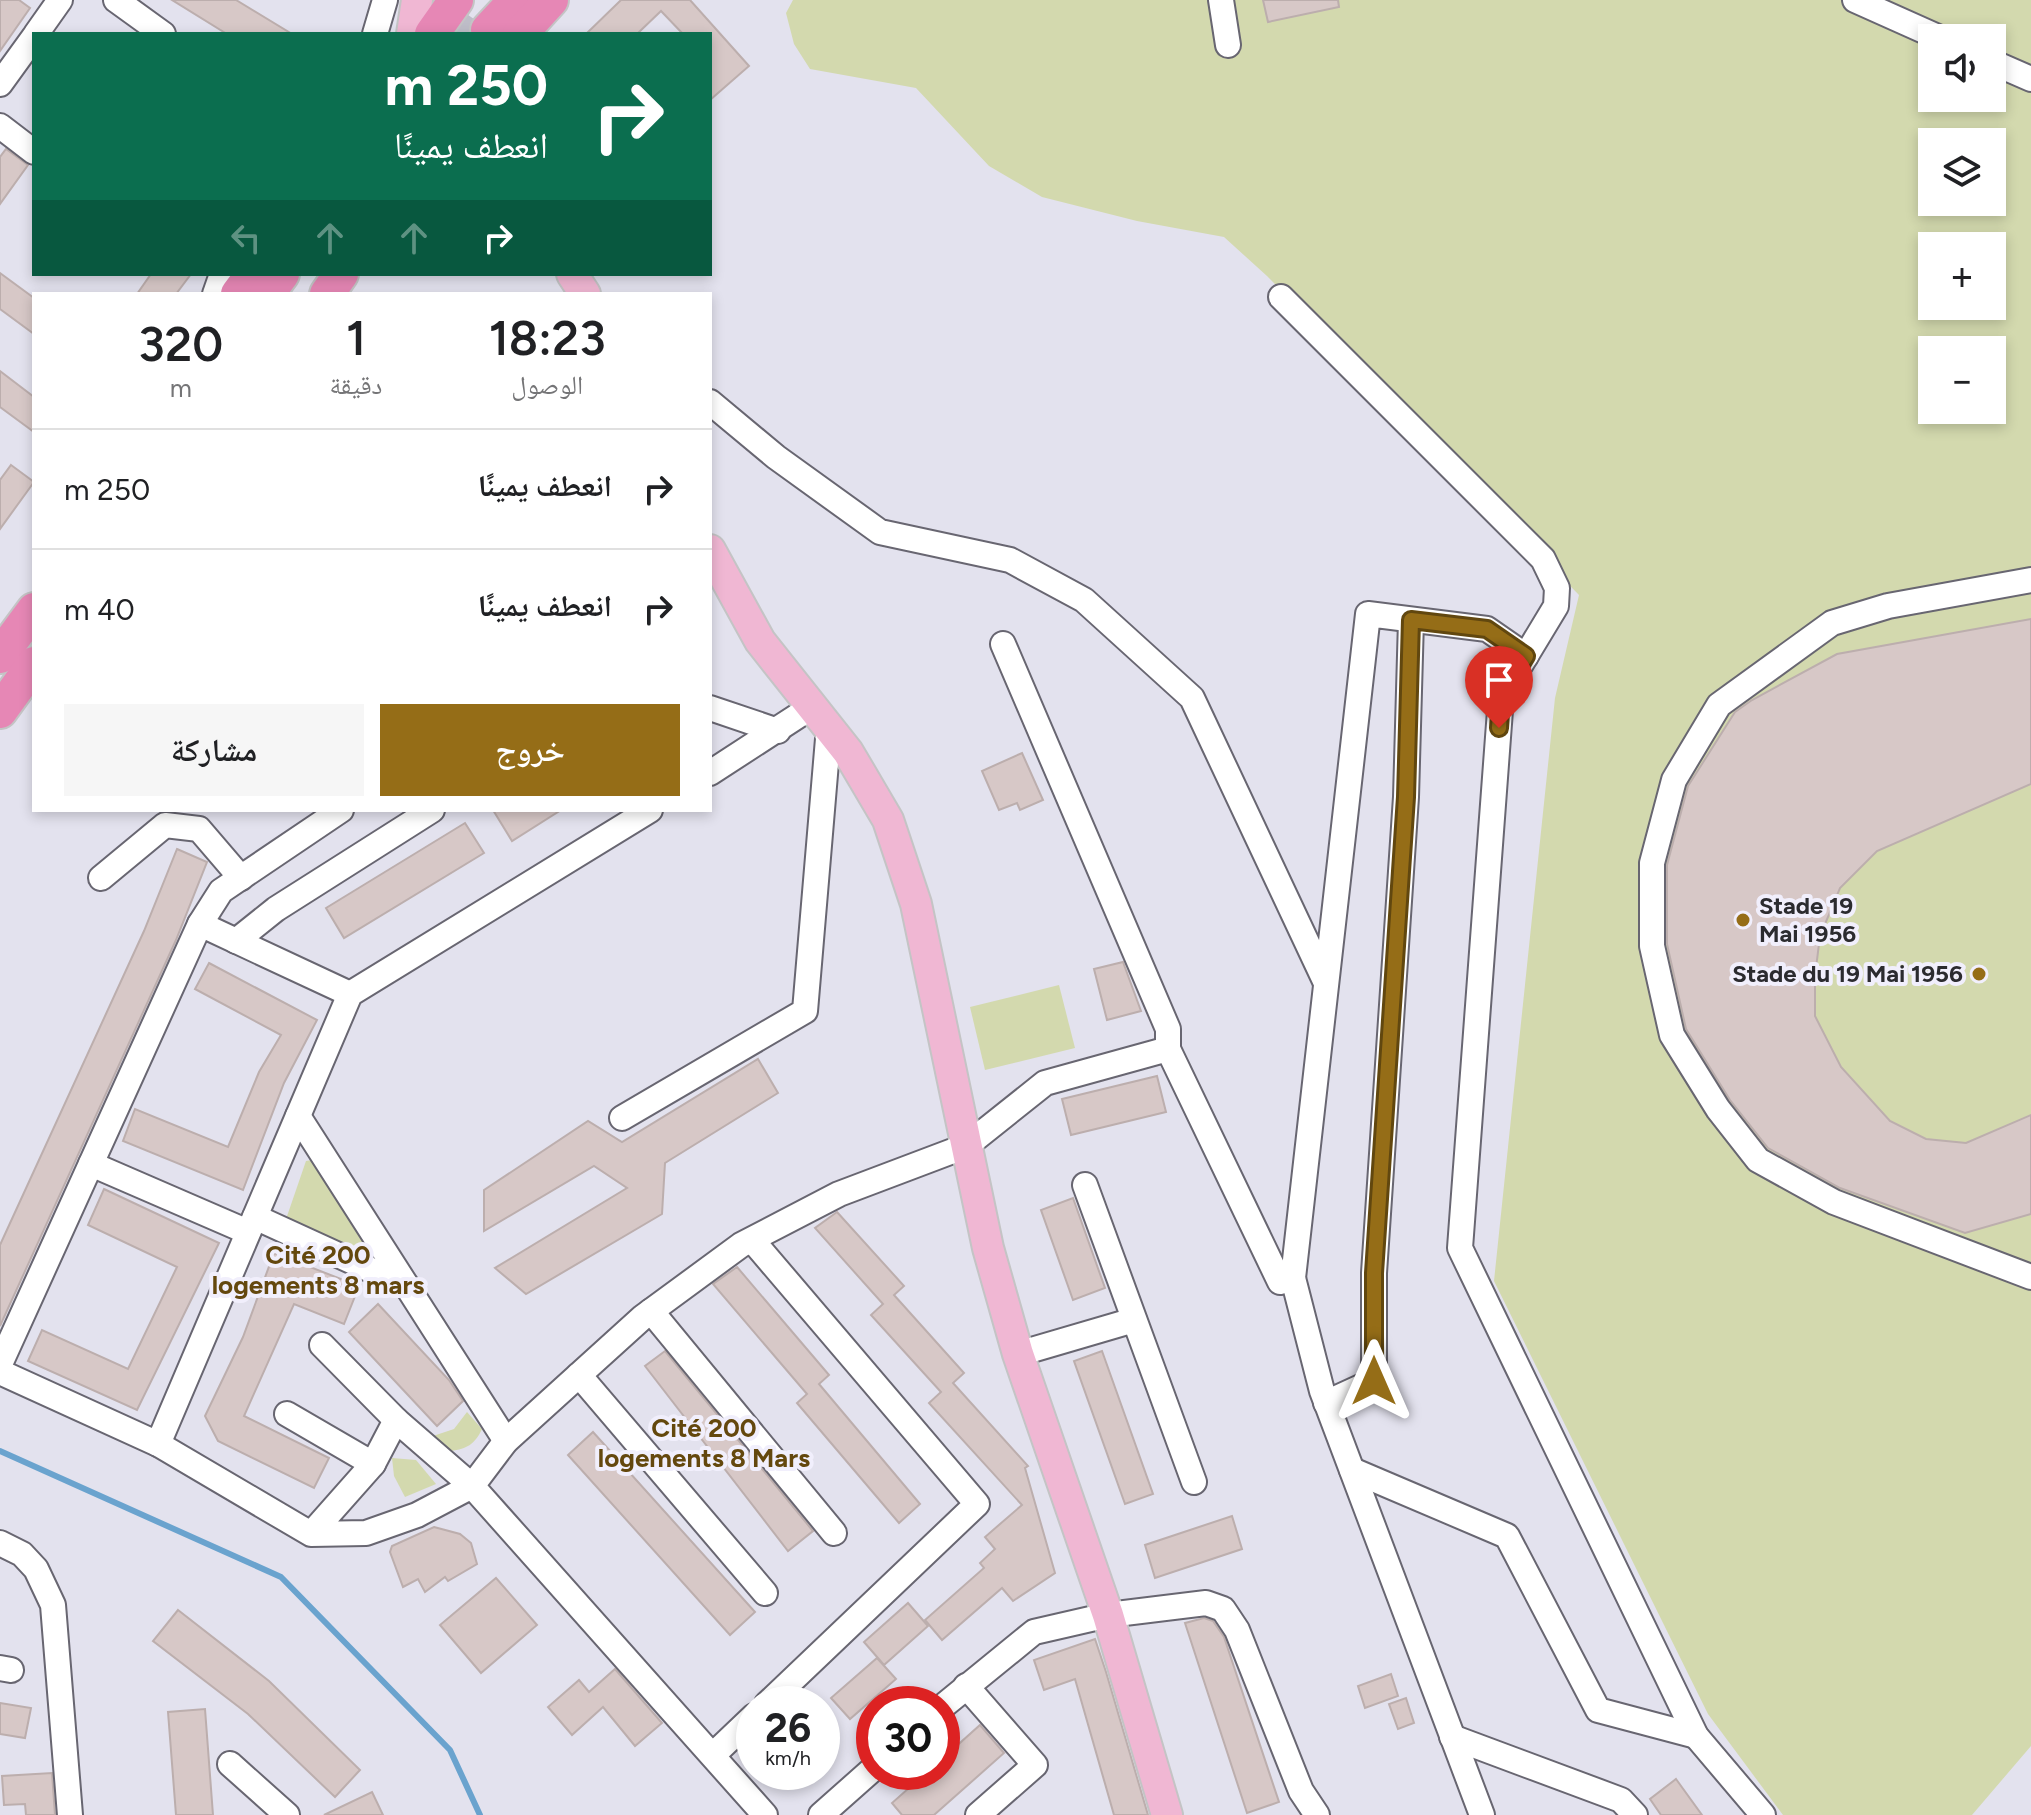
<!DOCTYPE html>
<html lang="ar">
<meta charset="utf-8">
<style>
:root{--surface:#fff;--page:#f6f6f6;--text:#202124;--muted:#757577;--line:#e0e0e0;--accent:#956d17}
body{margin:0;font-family:Figtree,"Noto Naskh Arabic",sans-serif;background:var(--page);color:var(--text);direction:rtl;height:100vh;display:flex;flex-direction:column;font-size:30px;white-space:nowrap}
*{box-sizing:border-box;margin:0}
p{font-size:26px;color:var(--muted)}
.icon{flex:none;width:44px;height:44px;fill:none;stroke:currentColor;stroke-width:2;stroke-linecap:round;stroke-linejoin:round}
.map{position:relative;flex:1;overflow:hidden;direction:ltr}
.panel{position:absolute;left:32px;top:292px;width:680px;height:520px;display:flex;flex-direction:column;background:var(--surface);border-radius:0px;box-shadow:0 4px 12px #0003;direction:rtl}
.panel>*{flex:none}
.hud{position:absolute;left:32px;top:32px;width:680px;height:244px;border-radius:0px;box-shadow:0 4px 12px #0003;direction:rtl;background:#0b6e4f;color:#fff;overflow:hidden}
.buttons{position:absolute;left:1918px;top:24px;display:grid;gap:16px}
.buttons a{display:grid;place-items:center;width:88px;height:88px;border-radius:0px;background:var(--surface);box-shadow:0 4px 12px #0003;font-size:40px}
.speed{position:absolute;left:736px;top:1686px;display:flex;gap:16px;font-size:40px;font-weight:700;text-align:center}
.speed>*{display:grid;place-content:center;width:104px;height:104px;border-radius:50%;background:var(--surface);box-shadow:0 4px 12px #0003;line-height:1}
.speed small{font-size:20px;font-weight:400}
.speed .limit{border:12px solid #d22;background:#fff;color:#111}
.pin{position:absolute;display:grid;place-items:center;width:68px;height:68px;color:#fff;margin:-82px -34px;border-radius:50% 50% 50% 0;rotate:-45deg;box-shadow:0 0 8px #0007}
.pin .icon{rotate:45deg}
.me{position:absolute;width:88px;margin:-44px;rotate:0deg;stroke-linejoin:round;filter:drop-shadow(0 0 6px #0008)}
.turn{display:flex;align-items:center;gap:28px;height:168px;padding:0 32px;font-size:36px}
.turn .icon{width:104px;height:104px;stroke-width:2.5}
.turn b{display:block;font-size:56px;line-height:68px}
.lanes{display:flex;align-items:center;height:76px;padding:0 32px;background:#0003;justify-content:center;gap:40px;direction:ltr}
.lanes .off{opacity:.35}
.eta{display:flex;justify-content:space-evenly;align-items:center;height:136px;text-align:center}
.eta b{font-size:48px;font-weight:600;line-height:56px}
.action{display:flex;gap:16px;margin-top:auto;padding:16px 32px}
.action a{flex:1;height:92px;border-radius:0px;background:var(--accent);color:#fff;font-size:32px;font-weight:600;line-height:92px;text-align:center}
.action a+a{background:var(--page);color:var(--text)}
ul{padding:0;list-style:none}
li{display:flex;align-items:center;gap:24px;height:120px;padding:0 32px;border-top:2px solid var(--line)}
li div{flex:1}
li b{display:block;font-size:30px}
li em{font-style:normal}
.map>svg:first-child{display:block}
.green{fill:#d3d9ae;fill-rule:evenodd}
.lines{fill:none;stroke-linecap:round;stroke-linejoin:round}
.stream{stroke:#6aa3ce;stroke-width:6}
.building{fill:#d7c8c7;stroke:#bcaead;stroke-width:2}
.highway-tunnel{stroke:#bebdc8;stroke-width:34;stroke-dasharray:34 17;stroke-linecap:butt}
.minor-casing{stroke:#686671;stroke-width:28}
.major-casing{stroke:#c4c4c5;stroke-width:34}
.highway-casing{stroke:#c4c4c5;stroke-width:38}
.minor{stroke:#fff;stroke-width:24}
.major{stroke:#f0b7d3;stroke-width:30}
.highway{stroke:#e687b5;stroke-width:34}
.route-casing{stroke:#61470f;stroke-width:20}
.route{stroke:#956d17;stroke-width:14}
.poi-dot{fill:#956d17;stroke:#f1effc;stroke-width:3}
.labels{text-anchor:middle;stroke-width:8;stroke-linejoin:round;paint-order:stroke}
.poi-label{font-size:24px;font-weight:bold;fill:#2b2b2f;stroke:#f1effc;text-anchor:start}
.neighbourhood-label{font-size:26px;font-weight:bold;fill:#64480e;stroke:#f1effc}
</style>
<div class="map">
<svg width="2031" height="1815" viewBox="0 0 2031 1815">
<rect width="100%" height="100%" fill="#e3e2ee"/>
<!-- green -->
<g class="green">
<path d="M793,0H2031V1746L1972,1815H1783L1708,1714L1494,1281L1555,698L1579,595L1267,276L1224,237L1137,221L1042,197L989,166L916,88L810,69L794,44L786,13ZM1932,38H1992V98H1932ZM1932,142H1992V202H1932ZM1932,246H1992V306H1932ZM1932,350H1992V410H1932Z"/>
<polygon points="1059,985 1075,1048 985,1070 970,1007"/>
<polygon points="312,1160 375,1259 285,1222 306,1161"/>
<path d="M467,1412L482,1429C475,1444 467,1449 451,1451L433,1436L454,1429Z"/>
<polygon points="392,1458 416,1460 436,1484 405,1497 394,1476"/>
</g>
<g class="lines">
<!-- stream -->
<polyline class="stream" points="0,1451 281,1577 450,1750 480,1815"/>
</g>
<!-- building -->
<g class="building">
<polygon points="0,0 19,0 30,8 0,51"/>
<polygon points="172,0 236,0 292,34 227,34"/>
<polygon points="621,0 690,0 749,66 710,100 710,34 683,34 661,11 637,34 586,34"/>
<polygon points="1263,0 1338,0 1339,7 1268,22"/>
<polygon points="6,149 28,165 0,204 0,157"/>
<polygon points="0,273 34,298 34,334 0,309"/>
<polygon points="151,274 191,274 176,294 137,294"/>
<polygon points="0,371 34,397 34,432 0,407"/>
<polygon points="11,465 34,482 0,529 0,480"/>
<polygon points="2031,619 2031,784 1877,851 1840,888 1820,936 1815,976 1815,1016 1841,1067 1890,1121 1926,1139 1966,1143 2031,1115 2031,1214 1965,1233 1840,1188 1768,1148 1730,1100 1686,1029 1667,944 1667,865 1688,786 1735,712 1752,700 1837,654"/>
<polygon points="1022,753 1043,800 1020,810 1017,803 999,810 982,771"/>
<polygon points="493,810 561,810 512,841"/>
<polygon points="465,823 484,853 344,938 326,908"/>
<polygon points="177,849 207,862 176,940 0,1326 0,1245 144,931"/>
<polygon points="1123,962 1141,1011 1107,1020 1094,969"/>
<polygon points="209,963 317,1020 284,1083 243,1190 123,1141 135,1109 228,1147 259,1072 281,1035 195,989"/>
<polygon points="758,1059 778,1093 665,1163 662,1214 526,1294 495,1268 627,1188 594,1166 484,1231 484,1190 588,1121 622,1142"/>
<polygon points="1157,1076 1166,1112 1071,1135 1062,1099"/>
<polygon points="104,1189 219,1243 137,1410 28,1361 42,1330 128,1369 177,1267 88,1225"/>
<polygon points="1073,1198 1105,1288 1073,1300 1041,1210"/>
<polygon points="837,1212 904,1286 894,1295 964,1373 953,1383 1028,1466 1025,1468 1055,1573 1013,1601 1002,1588 942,1640 925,1620 984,1568 980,1563 995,1549 985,1537 1022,1505 929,1403 941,1392 871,1315 883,1304 815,1228"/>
<polygon points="274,1253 359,1286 344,1324 294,1304 244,1416 329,1458 314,1488 218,1441 205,1416 243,1337"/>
<polygon points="737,1267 829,1375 819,1384 920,1504 899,1523 797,1403 807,1394 713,1284"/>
<polygon points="378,1304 449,1380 463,1401 437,1426 349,1332"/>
<polygon points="665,1351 813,1531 788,1551 645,1366"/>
<polygon points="1102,1351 1153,1494 1125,1504 1074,1361"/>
<polygon points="593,1432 755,1612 730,1635 568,1455"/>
<polygon points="1232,1516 1242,1549 1155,1578 1145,1545"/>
<polygon points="434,1527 460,1534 471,1543 477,1564 448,1581 445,1577 425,1592 418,1579 403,1587 390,1552 392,1546"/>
<polygon points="496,1578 537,1625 481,1673 440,1625"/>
<polygon points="908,1603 928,1626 884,1665 864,1642"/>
<polygon points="178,1610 269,1681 360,1770 335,1797 248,1714 153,1641"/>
<polygon points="1204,1618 1213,1621 1224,1637 1279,1802 1247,1813 1185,1623"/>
<polygon points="1095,1639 1106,1672 1148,1815 1114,1815 1075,1679 1044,1690 1034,1660"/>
<polygon points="877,1658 896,1679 850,1719 831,1698"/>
<polygon points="615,1669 662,1723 635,1746 603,1707 572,1735 548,1707 579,1680 589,1692"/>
<polygon points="1391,1674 1398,1696 1365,1708 1358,1686"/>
<polygon points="1406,1698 1414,1723 1398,1729 1389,1704"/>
<polygon points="0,1703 31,1708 25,1738 0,1734"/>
<polygon points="205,1709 213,1815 176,1815 168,1712"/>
<polygon points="980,1725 1004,1753 934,1815 902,1815 892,1803 927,1772 942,1772 942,1759"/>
<polygon points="52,1773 55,1815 26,1815 25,1804 4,1805 2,1776"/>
<polygon points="1676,1779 1702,1815 1661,1815 1650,1799"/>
<polygon points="372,1792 383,1815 324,1815"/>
</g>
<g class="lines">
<!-- highway-tunnel -->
<polyline class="highway-tunnel" points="459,34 471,17"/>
<defs>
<g id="minor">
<polyline points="116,0 163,34"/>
<polyline points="1221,0 1228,45"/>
<polyline points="1855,0 1940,38"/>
<polyline points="36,34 60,0"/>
<polyline points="375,34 385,0"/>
<polyline points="1992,62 2031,79"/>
<polyline points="0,84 34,37"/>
<polyline points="0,126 34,152"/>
<polyline points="215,294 222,274"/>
<polyline points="1281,297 1543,559 1557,588 1556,606 1501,697 1460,1248 1696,1736 1763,1815"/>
<polyline points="710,402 776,457 880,532 1010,560 1084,600 1192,698 1326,983"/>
<polyline points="2031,580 1888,606 1832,623 1719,705 1674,780 1652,863 1652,946 1672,1035 1718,1109 1758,1160 1834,1202 2031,1277"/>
<polyline points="1003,644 1168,1029 1168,1049 1280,1282 1293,1278 1322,1391 1482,1815"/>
<polyline points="710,708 778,731"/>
<polyline points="710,773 813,706"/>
<polyline points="101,878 165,825 199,829 241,878"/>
<polyline points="200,924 350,994"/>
<polyline points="236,941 276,909 432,810"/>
<polyline points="298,1116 506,1441"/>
<polyline points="622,1118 805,1011 829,727"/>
<polyline points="91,1164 248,1232"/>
<polyline points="1085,1185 1194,1482"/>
<polyline points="255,1217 408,1287"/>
<polyline points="752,1240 977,1504 767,1704"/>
<polyline points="1293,1278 1368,614 1487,629 1526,656"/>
<polyline points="651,1311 834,1533"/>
<polyline points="322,1345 396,1420"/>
<polyline points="1018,1354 1134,1320"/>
<polyline points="0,1364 200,924 221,891 341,810"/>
<polyline points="0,1372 158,1444 311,1534 366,1533 417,1515 472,1486 396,1420 373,1464 311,1534"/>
<polyline points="579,1375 765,1593"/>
<polyline points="1326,1403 1374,1381 1374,1273 1406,797 1411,620"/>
<polyline points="287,1414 373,1464"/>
<polyline points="158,1444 350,994 650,810"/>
<polyline points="1352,1470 1507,1536 1598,1710 1696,1736"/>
<polyline points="0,1543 22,1554 36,1569 53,1605 70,1815"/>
<polyline points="0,1668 11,1670"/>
<polyline points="966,1686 1035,1765 978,1815"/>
<polyline points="942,1707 1034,1632 1108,1615 1206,1603 1223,1609 1237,1630 1301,1791 1317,1815"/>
<polyline points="1452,1737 1621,1800 1635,1815"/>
<polyline points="713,1755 754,1716"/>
<polyline points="230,1764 287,1815"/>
<polyline points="765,1815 472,1486 506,1441 643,1317 741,1245 839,1194 966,1146 1045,1083 1168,1049"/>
<polyline points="821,1815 874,1768"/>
</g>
<g id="major">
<polyline points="412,34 417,0"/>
<polyline points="572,274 585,294"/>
<polyline points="710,550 760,641 848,752 888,820 916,904 988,1248 1018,1354 1108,1615 1167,1815"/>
</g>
<g id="highway">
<polyline points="488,30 516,0"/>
<polyline points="432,34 456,0"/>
<polyline points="520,34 551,0"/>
<polyline points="238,294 253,274"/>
<polyline points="267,294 282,274"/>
<polyline points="327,294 341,274"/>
<polyline points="0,656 34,610"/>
<polyline points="0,711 34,664"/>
</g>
</defs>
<!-- minor casing -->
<use href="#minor" class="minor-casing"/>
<!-- major casing -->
<use href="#major" class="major-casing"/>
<!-- highway casing -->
<use href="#highway" class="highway-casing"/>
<!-- minor -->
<use href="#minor" class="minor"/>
<!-- major -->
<use href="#major" class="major"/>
<!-- highway -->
<use href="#highway" class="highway"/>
</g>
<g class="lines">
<defs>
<polyline id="route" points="1374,1381 1374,1273 1406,797 1411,620 1487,629 1526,656 1501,697 1499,728"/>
</defs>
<!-- route casing -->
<use href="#route" class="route-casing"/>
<!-- route -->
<use href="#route" class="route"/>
</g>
<!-- markers -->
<g class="poi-dot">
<circle cx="1743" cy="920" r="8"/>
<circle cx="1979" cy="974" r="8"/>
</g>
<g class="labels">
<!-- poi labels -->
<g class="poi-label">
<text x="1759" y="914">Stade 19<tspan x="1759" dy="28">Mai 1956</tspan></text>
<text x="1963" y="982" text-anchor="end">Stade du 19 Mai 1956</text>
</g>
<!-- neighbourhood labels -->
<g class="neighbourhood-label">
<text x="318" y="1264">Cité 200<tspan x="318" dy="30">logements 8 mars</tspan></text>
<text x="704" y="1437">Cité 200<tspan x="704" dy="30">logements 8 Mars</tspan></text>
</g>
</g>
</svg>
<div class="buttons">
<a><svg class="icon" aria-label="sound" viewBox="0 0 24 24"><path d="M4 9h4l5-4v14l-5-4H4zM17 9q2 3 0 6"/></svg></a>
<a><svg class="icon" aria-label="layers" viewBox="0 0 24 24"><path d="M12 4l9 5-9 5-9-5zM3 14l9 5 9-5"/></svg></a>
<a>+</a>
<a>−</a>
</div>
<div class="speed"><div>26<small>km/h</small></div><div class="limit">30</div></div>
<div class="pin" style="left:1499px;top:728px;background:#d93025"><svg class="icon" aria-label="arrive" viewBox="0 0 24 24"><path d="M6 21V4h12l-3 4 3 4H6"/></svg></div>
<svg class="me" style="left:1374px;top:1381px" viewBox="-20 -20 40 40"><path d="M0-17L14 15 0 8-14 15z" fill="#956d17" stroke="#fff" stroke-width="4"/></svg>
<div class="hud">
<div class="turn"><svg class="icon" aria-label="right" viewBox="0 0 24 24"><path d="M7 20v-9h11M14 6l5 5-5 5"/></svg><div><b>250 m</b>انعطف يمينًا</div></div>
<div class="lanes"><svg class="icon off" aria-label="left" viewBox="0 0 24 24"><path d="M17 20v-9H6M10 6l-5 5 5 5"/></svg><svg class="icon off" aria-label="ahead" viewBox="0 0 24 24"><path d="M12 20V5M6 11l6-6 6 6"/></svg><svg class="icon off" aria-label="ahead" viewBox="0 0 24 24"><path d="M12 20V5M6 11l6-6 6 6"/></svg><svg class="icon" aria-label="right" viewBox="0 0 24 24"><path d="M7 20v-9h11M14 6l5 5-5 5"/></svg></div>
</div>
<section class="panel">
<div class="eta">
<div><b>18:23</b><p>الوصول</p></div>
<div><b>1</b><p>دقيقة</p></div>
<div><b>320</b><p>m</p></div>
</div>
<ul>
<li><svg class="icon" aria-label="right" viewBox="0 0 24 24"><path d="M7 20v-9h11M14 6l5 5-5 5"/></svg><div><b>انعطف يمينًا</b></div><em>250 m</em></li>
<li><svg class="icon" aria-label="right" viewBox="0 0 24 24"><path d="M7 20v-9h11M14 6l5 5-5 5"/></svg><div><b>انعطف يمينًا</b></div><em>40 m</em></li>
</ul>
<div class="action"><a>خروج</a><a>مشاركة</a></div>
</section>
</div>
